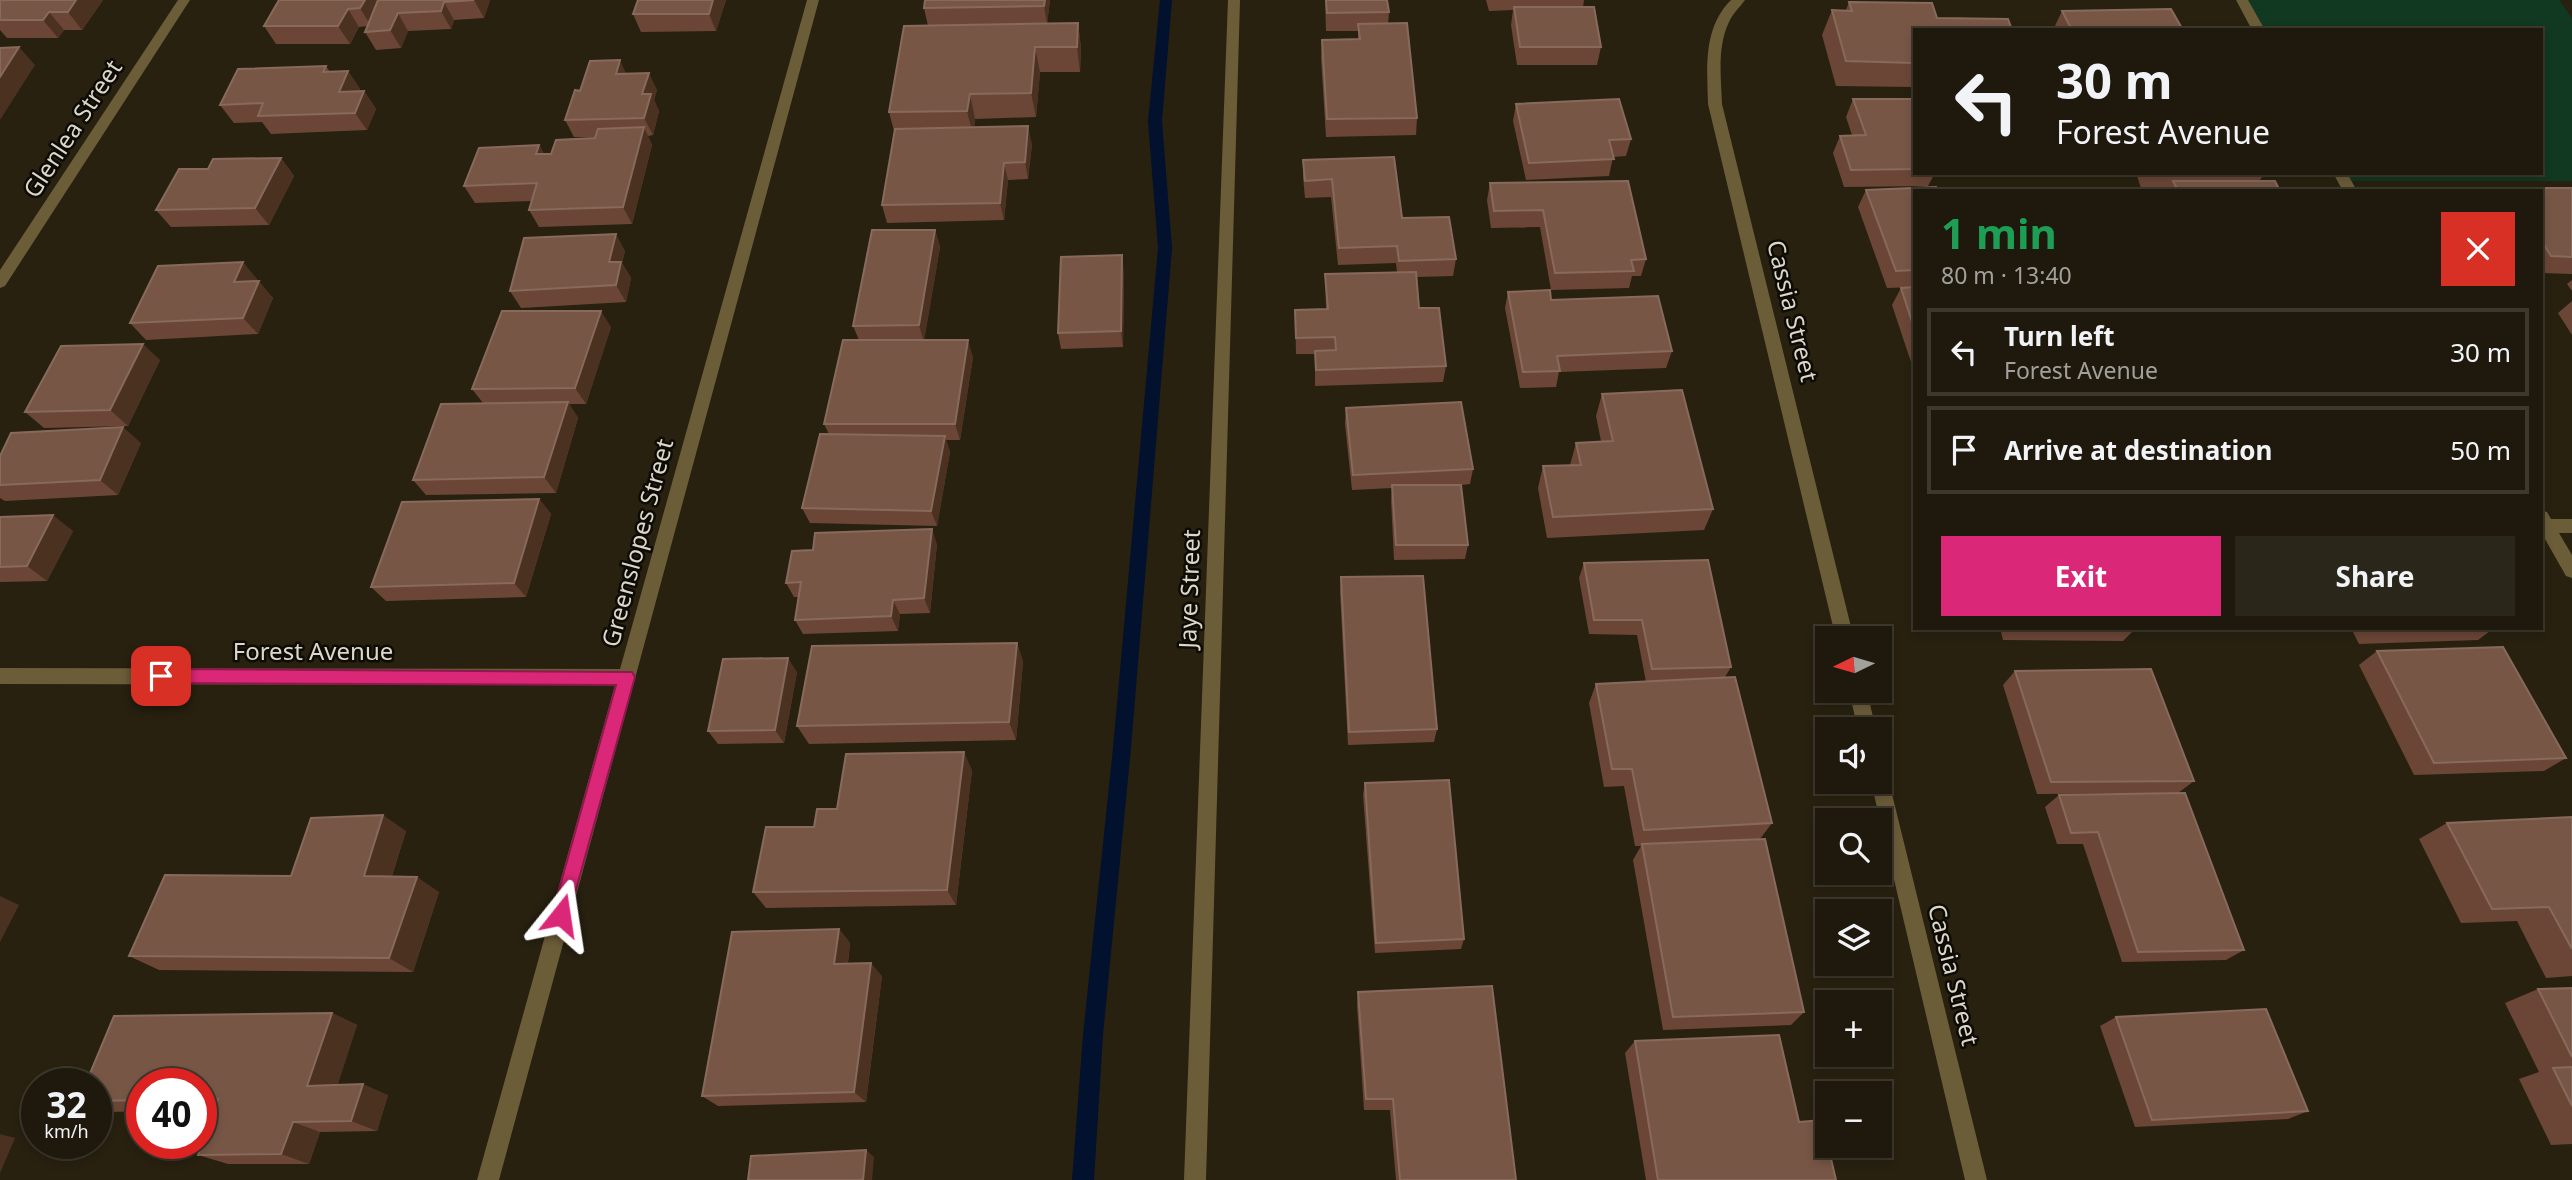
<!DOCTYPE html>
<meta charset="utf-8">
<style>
:root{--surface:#1e190c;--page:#2b261a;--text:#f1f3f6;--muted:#a1a09d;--line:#3c382d;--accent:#db2777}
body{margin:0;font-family:"Noto Sans",sans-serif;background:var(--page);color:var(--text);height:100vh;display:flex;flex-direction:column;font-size:26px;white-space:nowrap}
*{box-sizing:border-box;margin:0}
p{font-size:23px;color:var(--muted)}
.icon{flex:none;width:38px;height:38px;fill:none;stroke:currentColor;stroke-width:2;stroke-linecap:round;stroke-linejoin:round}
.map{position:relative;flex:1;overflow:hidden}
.drawer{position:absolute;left:1913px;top:189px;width:630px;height:441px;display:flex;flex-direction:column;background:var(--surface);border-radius:0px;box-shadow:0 4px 10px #0003,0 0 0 2px var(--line)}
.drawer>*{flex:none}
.top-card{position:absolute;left:1913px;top:28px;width:630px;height:147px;border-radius:0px;box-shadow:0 4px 10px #0003,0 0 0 2px var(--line);background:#1e190c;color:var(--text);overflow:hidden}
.needle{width:46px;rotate:265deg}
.controls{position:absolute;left:1815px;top:626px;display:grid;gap:14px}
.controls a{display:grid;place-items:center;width:77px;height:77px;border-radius:0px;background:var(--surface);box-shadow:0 4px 10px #0003,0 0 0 2px var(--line);font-size:35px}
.speed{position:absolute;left:21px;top:1068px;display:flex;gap:14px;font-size:35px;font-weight:700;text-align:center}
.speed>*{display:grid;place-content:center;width:91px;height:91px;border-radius:50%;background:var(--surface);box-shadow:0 4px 10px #0003,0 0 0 2px var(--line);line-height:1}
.speed small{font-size:18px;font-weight:400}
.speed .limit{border:10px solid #d22;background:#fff;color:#111}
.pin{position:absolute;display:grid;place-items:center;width:60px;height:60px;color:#fff;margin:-30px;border-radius:14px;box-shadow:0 4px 10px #0006}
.me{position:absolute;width:77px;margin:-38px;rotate:15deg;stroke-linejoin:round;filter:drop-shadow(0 0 5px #0008)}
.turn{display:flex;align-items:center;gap:24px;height:147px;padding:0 28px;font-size:32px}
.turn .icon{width:91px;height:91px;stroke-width:2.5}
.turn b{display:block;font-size:49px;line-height:60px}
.round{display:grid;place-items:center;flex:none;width:74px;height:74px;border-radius:0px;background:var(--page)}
.headline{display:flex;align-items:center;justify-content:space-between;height:119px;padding:0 28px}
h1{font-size:42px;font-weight:700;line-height:52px;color:#1e9e55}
.cta{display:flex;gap:14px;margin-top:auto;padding:14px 28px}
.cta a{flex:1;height:80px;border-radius:0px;background:var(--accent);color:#fff;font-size:28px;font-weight:700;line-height:80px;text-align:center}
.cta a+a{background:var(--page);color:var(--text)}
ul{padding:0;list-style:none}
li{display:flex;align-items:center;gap:21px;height:88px;margin:0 14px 10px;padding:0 14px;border:4px solid var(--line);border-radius:0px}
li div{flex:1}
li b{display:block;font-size:26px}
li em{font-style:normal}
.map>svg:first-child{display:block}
.green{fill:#113820}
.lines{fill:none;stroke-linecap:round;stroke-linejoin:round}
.stream{fill:#02112d;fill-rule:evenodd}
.minor{fill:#6c5d39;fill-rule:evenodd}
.wall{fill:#6b4636}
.shaded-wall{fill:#4b3120}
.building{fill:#775646;stroke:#876a5b;stroke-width:2}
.route{fill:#db2777;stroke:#8e194d;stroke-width:2}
.labels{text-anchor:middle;stroke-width:5;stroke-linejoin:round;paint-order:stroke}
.street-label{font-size:24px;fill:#dbd7cc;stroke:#0e0b05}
</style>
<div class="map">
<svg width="2572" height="1180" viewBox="0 0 2572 1180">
<rect width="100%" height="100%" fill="#282110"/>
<!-- green -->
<polygon class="green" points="2242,0 2559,0 2572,18 2572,181 2344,181 2340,173 2541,173 2541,30 2259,30"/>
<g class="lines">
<!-- stream -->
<polygon class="stream" points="1160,0 1172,0 1162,121 1172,248 1131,748 1103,1035 1094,1180 1072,1180 1083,1035 1113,748 1158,248 1148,121"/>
<!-- minor -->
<g class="minor">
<polygon points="178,0 190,0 5,286 0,288 0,270"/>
<polygon points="807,0 819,0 499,1180 477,1180 615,685 0,684 0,668 620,669"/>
<polygon points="1228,0 1240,0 1206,1180 1184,1180"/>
<path d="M1731,0H1745C1740,7 1733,13 1729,22C1717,47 1721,77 1722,104L1854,639H1836L1708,104C1707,67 1703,28 1731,0Z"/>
<polygon points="2236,0 2248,0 2265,30 2252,30"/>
<polygon points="2333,173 2347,173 2357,191 2343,191"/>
<polygon points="2541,510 2547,512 2551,519 2572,519 2572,533 2559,533 2572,555 2572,578 2566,576 2541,532"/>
<polygon points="1849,691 1867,691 1876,730 1858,730"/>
<polygon points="1880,773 1887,776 1889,782 1987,1180 1965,1180 1871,782 1880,782"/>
</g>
</g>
<!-- wall -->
<g class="wall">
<polygon points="0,0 103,0 82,30 64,30 58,38 7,38 0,30"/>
<polygon points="279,0 490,0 484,18 454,20 451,29 408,31 401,48 376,50 365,32 367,26 359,27 350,44 276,44 264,26"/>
<polygon points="638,0 726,0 716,31 641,32 633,14"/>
<polygon points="1050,0 1047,24 1078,23 1081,48 1080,72 1040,72 1036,117 975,119 974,128 1032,144 1028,179 1008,180 1004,220 887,223 882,205 894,131 889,112 928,26 924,8"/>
<polygon points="1325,0 1387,0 1389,12 1388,24 1417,118 1416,135 1326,137 1321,58 1322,40 1358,39 1358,31 1326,31"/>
<polygon points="1486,0 1584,0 1583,7 1601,47 1597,65 1517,65 1511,25 1513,10 1489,11"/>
<polygon points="1849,2 1914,30 1914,94 1913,87 1836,86 1822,35 1832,10 1846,10"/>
<polygon points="2062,11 2183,30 2053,30"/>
<polygon points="326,66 330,72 348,71 360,89 359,91 364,91 376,109 367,130 271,134 262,122 234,123 220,105"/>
<polygon points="626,73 657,90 654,100 659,111 653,135 648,136 652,145 632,224 539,227 529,210 532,201 475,203 464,186 539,145 544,154 551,154 595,138 596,137 574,137 565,120 580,91"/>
<polygon points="1853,99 1914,107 1914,173 1935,173 1928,186 1844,187 1833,153 1840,136 1852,135 1846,117"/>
<polygon points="1516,104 1631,139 1626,156 1613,157 1609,176 1526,180 1513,121"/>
<polygon points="281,158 294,176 269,225 171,227 156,210 208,169"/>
<polygon points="1303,160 1402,218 1456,259 1453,276 1417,277 1419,308 1446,366 1443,382 1315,386 1315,354 1296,354 1295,310 1326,309 1325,274 1397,273 1396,263 1338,265 1331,197 1305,198 1303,177"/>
<polygon points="2136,173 2262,173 2263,176 2259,181 2280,191 2166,191 2167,189 2141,188"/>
<polygon points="1490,183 1646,259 1641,276 1632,276 1629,288 1551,290 1540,227 1491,228 1487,200"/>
<polygon points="2509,188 2572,188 2572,274 2541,273 2541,191 2506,191"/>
<polygon points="1866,190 1914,191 1914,287 1887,288 1858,207"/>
<polygon points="935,230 940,247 924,340 973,357 960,440 946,440 950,452 937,526 810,523 802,508 829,434 824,424 859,340 853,326"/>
<polygon points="625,251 622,263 631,278 626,302 521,308 510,291"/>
<polygon points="1124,272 1123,347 1061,349 1058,333"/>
<polygon points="257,279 257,281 273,298 258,334 146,340 130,323"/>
<polygon points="2572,280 2572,291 2567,284"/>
<polygon points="1914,287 1914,371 1892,305 1901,288"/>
<polygon points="1508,292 1551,300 1672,351 1666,368 1559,372 1556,387 1520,388 1505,308"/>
<polygon points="2572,301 2572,335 2558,313"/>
<polygon points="611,327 586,404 569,404 578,418 556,493 426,495 413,480 483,403 472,389"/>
<polygon points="160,360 128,426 44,428 25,412"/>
<polygon points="1602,394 1713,509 1704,530 1547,538 1538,488 1543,466 1570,465 1576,443 1601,441 1596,416"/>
<polygon points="1346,408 1473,469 1470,484 1461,485 1468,545 1465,559 1394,560 1391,500 1392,488 1352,490 1345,424"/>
<polygon points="141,443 118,495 5,501 0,498 0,456"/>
<polygon points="539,499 551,514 526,597 386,601 371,587"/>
<polygon points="0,517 73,531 47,581 0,582"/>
<polygon points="937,544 930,613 900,614 898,631 803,634 795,620 798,597 794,597 786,583"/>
<polygon points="1584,563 1731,667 1725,677 1772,823 1760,839 1804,1012 1791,1025 1663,1030 1633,860 1641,846 1635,846 1624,786 1604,787 1589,703 1596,684 1646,682 1637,635 1589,634 1579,578"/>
<polygon points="1341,577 1437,729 1434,742 1348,745 1340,592"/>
<polygon points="2000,628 2136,628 2123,641 2003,640"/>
<polygon points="2351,628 2494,628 2478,640 2359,644"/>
<polygon points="1017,643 1023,662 1016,740 809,744 797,726"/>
<polygon points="2377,651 2566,758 2544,771 2414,775 2359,665"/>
<polygon points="2015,671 2194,781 2178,793 2244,950 2226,960 2122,962 2083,844 2057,844 2045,807 2059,795 2177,793 2037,794 2003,685"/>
<polygon points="797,672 784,743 718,744 708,731"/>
<polygon points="972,770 956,905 766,908 753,892 814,827 837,809"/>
<polygon points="1365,783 1464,939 1461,949 1375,953 1363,795"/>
<polygon points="2572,817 2572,976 2546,978 2517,921 2461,923 2419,839 2447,823"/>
<polygon points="406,831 392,876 439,892 413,972 159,970 129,956 291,876"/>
<polygon points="839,929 850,943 848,963 882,976 866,1102 718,1106 702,1096"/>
<polygon points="2572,988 2572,1144 2551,1145 2519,1079 2539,1072 2505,1003 2538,989"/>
<polygon points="1358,992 1516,1180 1396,1180 1390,1110 1364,1110 1357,1005"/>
<polygon points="332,1013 357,1025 337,1085 388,1095 377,1131 320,1132 309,1164 228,1164 198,1155 214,1110 201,1111 201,1083 142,1083 142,1111 111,1112 96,1107 96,1083"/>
<polygon points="2116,1017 2308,1111 2288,1119 2135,1127 2100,1026"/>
<polygon points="1635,1041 1836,1180 1646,1180 1625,1053"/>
</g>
<!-- shaded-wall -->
<g class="shaded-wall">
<polygon points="76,0 103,0 82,30 68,12"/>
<polygon points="365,0 385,0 371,26 360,8"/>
<polygon points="474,0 490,0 484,18"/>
<polygon points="713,0 726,0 716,31 709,14"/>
<polygon points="1045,0 1050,0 1047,24 1044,6"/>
<polygon points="444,2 454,20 451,29 441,11"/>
<polygon points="348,9 359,27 350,44 338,26"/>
<polygon points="49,12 64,30 58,38 43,20"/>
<polygon points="398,13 408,31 401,48 390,30"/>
<polygon points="1078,23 1081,48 1080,72 1077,47"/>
<polygon points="19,47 35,65 0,120 0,77"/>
<polygon points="1035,47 1040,72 1036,117 1031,93"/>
<polygon points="620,60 628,78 616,74"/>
<polygon points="348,71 360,89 351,110 339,92"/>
<polygon points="649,73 657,90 654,100 659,111 653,135 644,118 642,94"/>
<polygon points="364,91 376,109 367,130 355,113"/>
<polygon points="970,94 975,119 973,135 967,111"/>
<polygon points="1028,126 1032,144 1028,179 1025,162"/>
<polygon points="644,127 652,145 632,224 623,207"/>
<polygon points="539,145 549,163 536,154"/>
<polygon points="281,158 294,176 269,225 255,208"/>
<polygon points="1004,163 1008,180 1004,220 1000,203"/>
<polygon points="935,230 940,247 924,342 919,325"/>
<polygon points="616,234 625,251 622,263 631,278 626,302 616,285 609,262"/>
<polygon points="1122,255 1124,272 1123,347 1121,331"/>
<polygon points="243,262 257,279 249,298 234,282"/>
<polygon points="259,281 273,298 258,334 243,318"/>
<polygon points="601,311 611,327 586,404 575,388"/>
<polygon points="968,340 973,357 960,440 955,424"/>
<polygon points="143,344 160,360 128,426 110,410"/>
<polygon points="568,402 578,418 556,493 544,477"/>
<polygon points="123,427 141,443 118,495 100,480"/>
<polygon points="945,436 950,452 937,526 931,511"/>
<polygon points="539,499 551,514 526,597 514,583"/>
<polygon points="53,515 73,531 47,581 27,566"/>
<polygon points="932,529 937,544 930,613 924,598"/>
<polygon points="893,600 900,614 898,631 891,616"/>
<polygon points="1017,643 1023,662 1016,740 1009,722"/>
<polygon points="788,658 797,672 784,743 775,730"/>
<polygon points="964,752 972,770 956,905 947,890"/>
<polygon points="383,815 406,831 387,891 364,876"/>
<polygon points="417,877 439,892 413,972 389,958"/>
<polygon points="0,896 19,905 0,942"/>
<polygon points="839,929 850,943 846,977 834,964"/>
<polygon points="871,963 882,976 866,1102 854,1092"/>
<polygon points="332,1013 357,1025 334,1097 307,1086"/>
<polygon points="363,1084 388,1095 377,1131 351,1121"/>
<polygon points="293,1122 320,1132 309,1164 281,1154"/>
<polygon points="0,1134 15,1138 0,1173"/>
<polygon points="866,1150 874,1157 872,1180 863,1180"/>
</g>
<!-- building -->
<g class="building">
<polygon points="0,0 76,0 68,12 49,12 43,20 0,20"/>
<polygon points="279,0 365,0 360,8 348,9 338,26 264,26"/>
<polygon points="378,0 474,0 444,2 441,11 398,13 390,30 365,32"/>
<polygon points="638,0 713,0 709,14 633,14"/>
<polygon points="925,0 1045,0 1044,6 924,8"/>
<polygon points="1326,0 1387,0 1389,12 1327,13"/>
<polygon points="1849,2 1932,3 1937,18 2008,19 2012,30 1914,30 1914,63 1846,61 1832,10 1852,11"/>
<polygon points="1514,7 1594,7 1601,47 1520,47"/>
<polygon points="2171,9 2183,30 2072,30 2062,11"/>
<polygon points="1078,23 1077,47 1035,47 1031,93 970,94 967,111 889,112 904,26"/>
<polygon points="1407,23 1417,118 1327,119 1322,40 1360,39 1358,24"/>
<polygon points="19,47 0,77 0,48"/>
<polygon points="620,60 616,74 649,73 642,94 651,94 644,118 565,120 575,90 580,91 590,61"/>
<polygon points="326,66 323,72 348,71 339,92 364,91 355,113 258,116 263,103 220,105 238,69"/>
<polygon points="1619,99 1631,139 1609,140 1614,159 1529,163 1516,104"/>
<polygon points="1853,99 1911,99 1914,107 1914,169 1851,170 1840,136 1866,135"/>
<polygon points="1028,126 1025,162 1004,163 1000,203 882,205 895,129"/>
<polygon points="644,127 623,207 529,210 537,183 464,186 479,148 539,145 536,154 551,154 556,140 595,138 598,129"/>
<polygon points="1394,157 1402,218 1449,217 1456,259 1399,261 1397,246 1339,248 1332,179 1305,181 1303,160"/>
<polygon points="281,158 255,208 156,210 179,169 208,169 213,159"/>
<polygon points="2205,173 2262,173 2263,176"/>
<polygon points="1628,181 1646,259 1631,260 1634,271 1555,273 1543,210 1494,211 1490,183"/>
<polygon points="2173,181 2275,181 2280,191 2178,191"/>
<polygon points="1936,187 1937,191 1914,191 1914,270 1896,271 1866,190"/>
<polygon points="2509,188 2572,188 2572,257 2551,256 2541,240 2541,191 2511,191"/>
<polygon points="872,230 935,230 919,325 853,326"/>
<polygon points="616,234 609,262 621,262 616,285 510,291 524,238"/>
<polygon points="1122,255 1121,331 1058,333 1061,257"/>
<polygon points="243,262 234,282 259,281 243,318 130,323 158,266"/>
<polygon points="1416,272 1419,308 1439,308 1446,366 1316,370 1315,351 1336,350 1335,337 1296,338 1295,310 1328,309 1325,274"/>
<polygon points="1914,287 1914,328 1901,288"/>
<polygon points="1550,290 1551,300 1658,296 1672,351 1557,356 1560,371 1523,372 1508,292"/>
<polygon points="502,311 601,311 575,388 472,389"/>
<polygon points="843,340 968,340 955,424 824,424"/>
<polygon points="143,344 110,410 25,412 61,346"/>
<polygon points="1682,390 1713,509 1553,517 1543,466 1581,465 1576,443 1613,441 1602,394"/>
<polygon points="568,402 544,477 413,480 441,404"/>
<polygon points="1461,402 1473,469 1353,475 1346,408"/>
<polygon points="123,427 100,480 0,485 0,456 11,433"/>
<polygon points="820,434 945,436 931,511 802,508"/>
<polygon points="1392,485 1461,485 1468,545 1396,545"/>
<polygon points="539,499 514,583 371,587 402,502"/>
<polygon points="53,515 27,566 0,567 0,517"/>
<polygon points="932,529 924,598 893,600 891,616 795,620 801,582 786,583 792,551 813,550 815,533"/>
<polygon points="1708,560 1731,667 1652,669 1642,620 1594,620 1584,563"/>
<polygon points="1423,576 1437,729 1349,732 1341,577"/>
<polygon points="2376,628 2428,628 2377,630"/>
<polygon points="1017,643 1009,722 797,726 812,646"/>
<polygon points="2503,647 2566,758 2434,763 2377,651"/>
<polygon points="788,658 775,730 708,731 723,659"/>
<polygon points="2151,669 2194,781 2051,782 2015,671"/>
<polygon points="1735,677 1772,823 1644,830 1632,769 1612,769 1596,684"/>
<polygon points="964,752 947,890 753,892 766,827 814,827 817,809 837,809 846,754"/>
<polygon points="1449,780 1464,939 1376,943 1365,783"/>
<polygon points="2185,793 2244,950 2138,952 2098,832 2071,833 2059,795"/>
<polygon points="383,815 364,876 417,877 389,958 129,956 165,875 291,876 311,818"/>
<polygon points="2572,817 2572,949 2549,907 2492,909 2447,823"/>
<polygon points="1765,839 1804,1012 1673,1017 1642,844"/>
<polygon points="839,929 834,964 871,963 854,1092 702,1096 732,932"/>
<polygon points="1492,986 1516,1180 1400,1180 1393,1099 1366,1099 1358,992"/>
<polygon points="2572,988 2572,1057 2538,989"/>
<polygon points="2266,1009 2308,1111 2152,1120 2116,1017"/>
<polygon points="332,1013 307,1086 363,1084 351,1121 293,1122 281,1154 198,1155 218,1099 201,1100 201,1083 142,1083 142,1100 96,1101 96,1083 86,1083 114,1016"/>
<polygon points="1779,1035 1799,1122 1822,1120 1827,1141 1827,1146 1828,1146 1836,1180 1658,1180 1635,1041"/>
<polygon points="2572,1067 2572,1106 2553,1068"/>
<polygon points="866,1150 863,1180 748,1180 751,1156"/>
</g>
<!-- route -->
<polygon class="route" points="161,669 632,672 635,677 567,922 561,924 555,922 552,915 616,685 161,683 156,681 153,676 156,671"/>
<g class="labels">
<!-- street labels -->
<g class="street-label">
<text transform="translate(73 129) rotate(-57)" y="8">Glenlea Street</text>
<text transform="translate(1792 311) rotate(76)" y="8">Cassia Street</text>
<text transform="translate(638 543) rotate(-75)" y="8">Greenslopes Street</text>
<text transform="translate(1190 589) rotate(-88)" y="8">Jaye Street</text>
<text x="313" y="660">Forest Avenue</text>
<text transform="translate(1953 975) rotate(76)" y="8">Cassia Street</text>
</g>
</g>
</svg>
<div class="controls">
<a><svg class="needle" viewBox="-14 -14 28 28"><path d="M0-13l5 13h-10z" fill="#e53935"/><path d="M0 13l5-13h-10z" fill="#a1a09d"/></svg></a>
<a><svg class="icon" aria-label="sound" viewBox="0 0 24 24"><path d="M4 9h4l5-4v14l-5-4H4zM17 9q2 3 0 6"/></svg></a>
<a><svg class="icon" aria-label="search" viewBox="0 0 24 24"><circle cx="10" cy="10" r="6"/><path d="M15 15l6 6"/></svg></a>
<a><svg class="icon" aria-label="layers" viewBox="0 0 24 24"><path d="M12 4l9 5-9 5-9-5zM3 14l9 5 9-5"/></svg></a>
<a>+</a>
<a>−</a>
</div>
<div class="speed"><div>32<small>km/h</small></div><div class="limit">40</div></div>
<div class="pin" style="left:161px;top:676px;background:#d93025"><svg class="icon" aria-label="arrive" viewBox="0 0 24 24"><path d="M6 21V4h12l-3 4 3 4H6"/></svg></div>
<svg class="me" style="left:561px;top:915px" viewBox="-20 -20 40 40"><path d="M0-17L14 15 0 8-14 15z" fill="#db2777" stroke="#fff" stroke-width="4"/></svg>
<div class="top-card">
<div class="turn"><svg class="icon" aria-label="left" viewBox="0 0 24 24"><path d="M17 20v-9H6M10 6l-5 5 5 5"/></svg><div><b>30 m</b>Forest Avenue</div></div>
</div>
<section class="drawer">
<div class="headline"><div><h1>1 min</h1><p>80 m · 13:40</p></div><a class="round" style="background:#d93025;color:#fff"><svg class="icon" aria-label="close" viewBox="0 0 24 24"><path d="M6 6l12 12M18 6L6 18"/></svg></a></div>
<ul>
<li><svg class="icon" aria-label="left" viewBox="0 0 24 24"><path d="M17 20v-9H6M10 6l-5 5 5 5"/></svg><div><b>Turn left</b><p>Forest Avenue</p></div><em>30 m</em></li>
<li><svg class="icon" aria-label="arrive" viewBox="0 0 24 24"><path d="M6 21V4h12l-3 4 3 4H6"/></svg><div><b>Arrive at destination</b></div><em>50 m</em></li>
</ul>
<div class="cta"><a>Exit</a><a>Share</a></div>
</section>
</div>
